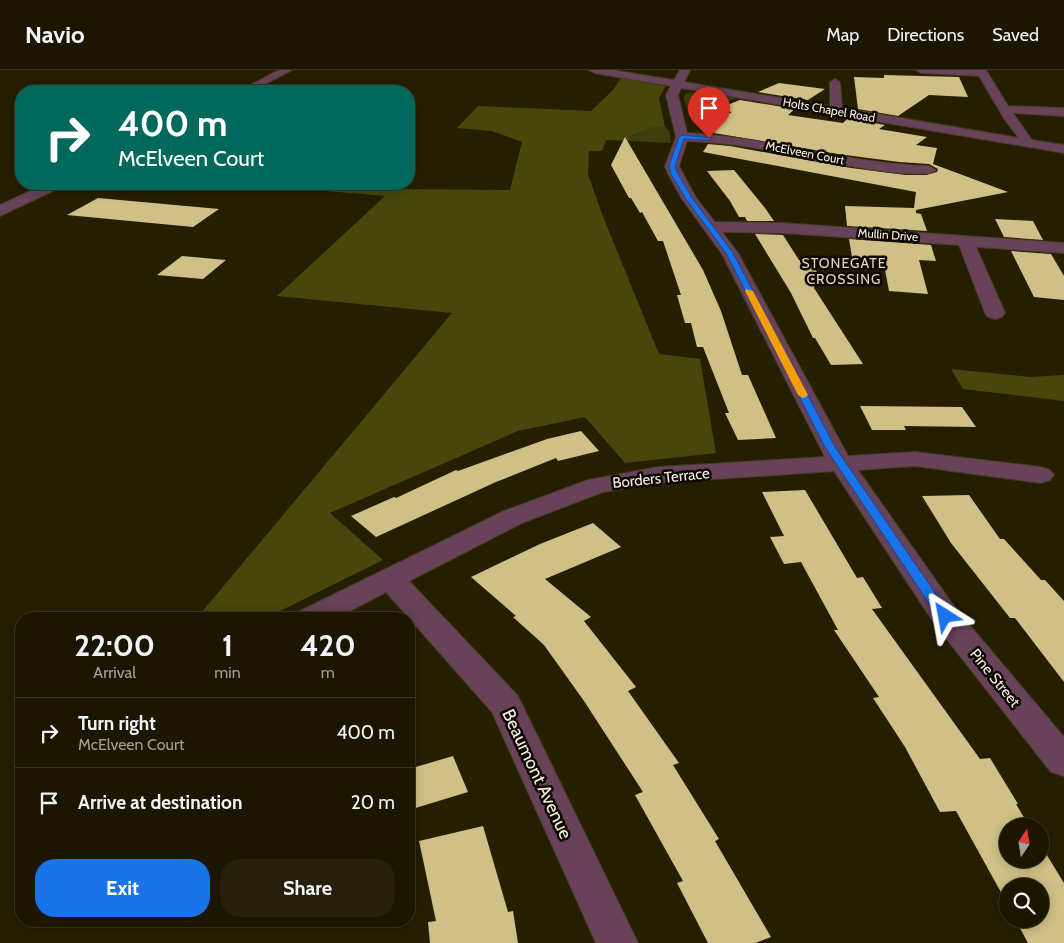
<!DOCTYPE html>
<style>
:root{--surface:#1c1601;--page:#251f0b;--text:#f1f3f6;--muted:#a09f99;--line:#3a3523;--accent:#1a73e8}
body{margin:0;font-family:Cabin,sans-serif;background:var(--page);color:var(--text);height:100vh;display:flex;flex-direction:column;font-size:19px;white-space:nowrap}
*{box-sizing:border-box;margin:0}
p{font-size:16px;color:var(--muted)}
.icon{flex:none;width:28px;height:28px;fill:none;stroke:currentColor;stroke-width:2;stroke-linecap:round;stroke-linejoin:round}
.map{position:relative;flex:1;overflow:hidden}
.sheet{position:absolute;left:15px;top:542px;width:400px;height:315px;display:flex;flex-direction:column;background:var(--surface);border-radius:20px;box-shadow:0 2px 12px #0003,0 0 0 1px var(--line)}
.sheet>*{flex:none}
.hud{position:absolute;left:15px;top:15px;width:400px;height:105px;border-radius:20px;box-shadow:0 2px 12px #0003,0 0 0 1px var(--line);background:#00695c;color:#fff;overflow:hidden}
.needle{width:32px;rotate:12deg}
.fabs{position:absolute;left:999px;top:748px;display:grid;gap:10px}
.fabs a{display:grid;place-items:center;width:50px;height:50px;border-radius:50%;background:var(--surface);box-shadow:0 2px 12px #0003,0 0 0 1px var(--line);font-size:25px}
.pin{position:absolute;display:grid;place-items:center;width:42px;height:42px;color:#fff;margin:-51px -21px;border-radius:50% 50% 50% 0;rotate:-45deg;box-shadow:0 0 5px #0007}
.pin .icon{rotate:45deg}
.me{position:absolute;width:55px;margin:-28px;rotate:326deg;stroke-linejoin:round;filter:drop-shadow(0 0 4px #0008)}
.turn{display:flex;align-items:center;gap:18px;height:105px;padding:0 20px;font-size:22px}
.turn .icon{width:65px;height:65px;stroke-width:2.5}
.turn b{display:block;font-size:35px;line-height:42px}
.eta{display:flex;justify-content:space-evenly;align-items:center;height:85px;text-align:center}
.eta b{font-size:30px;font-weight:700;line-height:35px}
.action{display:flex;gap:10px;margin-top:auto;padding:10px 20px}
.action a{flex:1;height:58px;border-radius:20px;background:var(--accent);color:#fff;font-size:20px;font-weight:700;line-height:58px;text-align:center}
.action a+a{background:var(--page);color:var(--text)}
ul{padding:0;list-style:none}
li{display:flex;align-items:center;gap:15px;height:70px;padding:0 20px;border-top:1px solid var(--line)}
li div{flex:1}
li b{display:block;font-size:19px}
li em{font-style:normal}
header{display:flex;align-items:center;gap:30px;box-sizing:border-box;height:70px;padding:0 25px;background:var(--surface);border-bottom:1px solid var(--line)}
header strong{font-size:24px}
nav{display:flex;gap:28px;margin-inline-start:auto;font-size:18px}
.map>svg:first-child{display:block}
.green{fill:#3e3f0c}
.forest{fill:#47470c}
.building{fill:#d0bf86}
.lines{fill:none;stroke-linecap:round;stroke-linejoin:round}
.minor-casing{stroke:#433b20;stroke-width:2}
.minor{fill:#684258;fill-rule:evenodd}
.route{fill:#1a73e8;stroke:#114b97}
.slow{fill:#f59e0b}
.labels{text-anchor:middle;stroke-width:5;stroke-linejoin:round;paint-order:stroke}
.far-street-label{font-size:12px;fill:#f5f0df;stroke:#0c0801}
.far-neighbourhood-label{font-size:14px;letter-spacing:1px;fill:#e4d9b7;stroke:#0c0801}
.street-label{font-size:15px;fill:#f5f0df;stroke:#0c0801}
.near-street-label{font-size:18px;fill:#f5f0df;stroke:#0c0801}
</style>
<header>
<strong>Navio</strong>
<nav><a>Map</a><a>Directions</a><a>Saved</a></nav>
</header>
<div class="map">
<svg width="1064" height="873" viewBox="0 0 1064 873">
<rect width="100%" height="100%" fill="#261e01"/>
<!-- green -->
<g class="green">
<polygon points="691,22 735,28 700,46 689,46 684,29 685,25"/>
<polygon points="654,57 665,57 669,60 671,73 629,71 631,66"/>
</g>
<!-- forest -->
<g class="forest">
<polygon points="621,8 666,16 659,28 665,57 654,57 631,66 629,71 606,70 602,81 589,81 588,104 602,144 659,284 700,289 716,383 625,393 585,347 518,361 330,443 383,490 264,549 196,549 452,243 277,226 385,126 244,114 328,114 392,119 510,120 522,72 492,61 457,58 478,36 591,41 613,20"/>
<polygon points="951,299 1030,307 1064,305 1064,331 963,319"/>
</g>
<!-- building -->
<g class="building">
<polygon points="884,5 959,7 968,27 929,25 898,46 858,39 854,7 884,8"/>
<polygon points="779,13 825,19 808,30 758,22"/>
<polygon points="740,30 795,39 788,45 843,53 848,48 885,55 879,59 927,67 916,75 937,78 933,94 1008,122 916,140 916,143 921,144 927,161 847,156 845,136 914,138 916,122 703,82 708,74 730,76 851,98 906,105 926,105 937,102 938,99 929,94 899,92 838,84 714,63 716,60 702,58 732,42 717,39"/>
<polygon points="625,67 703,200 721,241 742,305 748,305 776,368 738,370 725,343 729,343 703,277 697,277 691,253 685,253 677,225 681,225 663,171 658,171 642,142 640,143 631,128 629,128 611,95"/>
<polygon points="734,100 765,138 774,151 747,151 745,147 739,147 730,131 707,101"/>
<polygon points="98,128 219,139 193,157 67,145"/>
<polygon points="995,149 1033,151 1043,170 1004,167"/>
<polygon points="755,164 783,165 799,190 808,190 818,203 814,218 863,294 831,295 815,268 813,268 791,223"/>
<polygon points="849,169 931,175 936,191 919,190 928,224 889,221 883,189 852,187"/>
<polygon points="1011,181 1051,184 1064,206 1064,230 1034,227"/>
<polygon points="182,186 226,190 203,209 157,205"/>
<polygon points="860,336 962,337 976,357 904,356 906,360 872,360"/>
<polygon points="581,361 599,381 558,391 556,388 496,412 376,467 351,446 394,427 396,428 456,400 458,401 547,369"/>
<polygon points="805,420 857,508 863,507 882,538 872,539 980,689 990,688 1018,734 1016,734 1029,756 1008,756 1008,789 1040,789 1040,774 1064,813 1064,873 1028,873 1015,849 1040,849 1040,816 1008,816 1008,835 956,741 940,742 905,677 873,628 879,627 834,560 838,560 801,492 784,494 770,467 784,466 762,422"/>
<polygon points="969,425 1000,469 1004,469 1041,510 1045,510 1064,531 1064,612 1015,548 1010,548 951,473 922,426"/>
<polygon points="593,453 621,477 545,509 591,547 584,551 636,617 628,621 679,693 673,695 719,769 715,771 771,867 755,873 708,873 677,813 683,811 635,725 643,722 584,631 544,575 513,547 516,546 471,507 540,474"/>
<polygon points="453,686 468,722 409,740 409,699"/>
<polygon points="483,756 508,842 513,841 518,873 430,873 428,852 436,851 419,771"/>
</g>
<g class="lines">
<defs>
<g id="minor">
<polygon points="279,0 292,0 252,21 239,21"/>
<path d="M589,0H612L674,10L680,0H690L684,12L830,36V12L835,9L840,12L842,38L1019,68L1005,50L979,6L921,3L916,0H986L1008,36L1064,38V46L1013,43L1032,70L1064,75V83L681,18L678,25L687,63C769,67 847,94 929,96L936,100C924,115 781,82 756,78C733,74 710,72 687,71L679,96L696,128L715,152L783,153L1064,173V183L976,177L1005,243L1002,247L995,249L988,247L985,243L959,175L783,163L722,162L738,183L848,386L915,382L1041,397L1050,400L1054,405L1050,410L1041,413L915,396L858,400L956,539L1064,667V706L1051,702L934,553L834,401L658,413L603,422L522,453L409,511L518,626L638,873H596L492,642L386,522L335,549H294L298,542L504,441L588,410L658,397L825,387L722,184L682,129L668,104L665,96L676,67L666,25L671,16L594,3Z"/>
<polygon points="45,114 63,114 61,117 0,146 0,135"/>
</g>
</defs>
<!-- minor casing -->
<use href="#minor" class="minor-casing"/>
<!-- minor -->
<use href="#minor" class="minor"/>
</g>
<!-- route -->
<polygon class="route" points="682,65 712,68 709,70 684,69 675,96 678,104 692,128 733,183 835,377 949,543 951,546 949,550 940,550 825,377 726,183 686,129 671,104 669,96 679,67"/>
<!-- slow -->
<polygon class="slow" points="746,219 753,221 808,325 806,327 803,328 798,325 745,221"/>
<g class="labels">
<!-- far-street labels -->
<g class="far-street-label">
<text transform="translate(829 40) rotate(10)" y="4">Holts Chapel Road</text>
<text transform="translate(805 83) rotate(11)" y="4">McElveen Court</text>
<text transform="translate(888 165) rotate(4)" y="4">Mullin Drive</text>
</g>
<!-- far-neighbourhood labels -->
<g class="far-neighbourhood-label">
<text x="844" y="198">STONEGATE<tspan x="844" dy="16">CROSSING</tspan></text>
</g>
<!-- street labels -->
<g class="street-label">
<text transform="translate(661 408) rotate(-6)" y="5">Borders Terrace</text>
<text transform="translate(995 608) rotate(51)" y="5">Pine Street</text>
</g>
<!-- near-street labels -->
<g class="near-street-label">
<text transform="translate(537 704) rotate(65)" y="6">Beaumont Avenue</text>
</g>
</g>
</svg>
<div class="fabs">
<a><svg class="needle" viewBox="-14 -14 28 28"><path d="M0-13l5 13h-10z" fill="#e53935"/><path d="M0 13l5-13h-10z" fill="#a09f99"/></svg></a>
<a><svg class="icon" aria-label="search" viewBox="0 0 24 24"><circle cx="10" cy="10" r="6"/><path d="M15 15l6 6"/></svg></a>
</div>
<div class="pin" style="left:709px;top:68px;background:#d93025"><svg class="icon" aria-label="arrive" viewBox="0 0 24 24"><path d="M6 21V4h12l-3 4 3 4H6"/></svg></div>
<svg class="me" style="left:945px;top:546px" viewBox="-20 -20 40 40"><path d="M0-17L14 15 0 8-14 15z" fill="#1a73e8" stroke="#fff" stroke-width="4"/></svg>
<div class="hud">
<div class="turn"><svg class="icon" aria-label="right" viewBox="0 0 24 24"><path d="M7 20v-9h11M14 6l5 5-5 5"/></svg><div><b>400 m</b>McElveen Court</div></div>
</div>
<section class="sheet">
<div class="eta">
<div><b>22:00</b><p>Arrival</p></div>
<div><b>1</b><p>min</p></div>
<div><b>420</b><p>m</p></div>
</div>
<ul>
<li><svg class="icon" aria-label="right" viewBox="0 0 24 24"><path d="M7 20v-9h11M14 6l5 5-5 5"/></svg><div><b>Turn right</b><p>McElveen Court</p></div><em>400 m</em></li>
<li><svg class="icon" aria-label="arrive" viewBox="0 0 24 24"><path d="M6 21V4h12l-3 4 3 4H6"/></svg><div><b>Arrive at destination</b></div><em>20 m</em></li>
</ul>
<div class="action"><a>Exit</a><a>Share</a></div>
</section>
</div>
